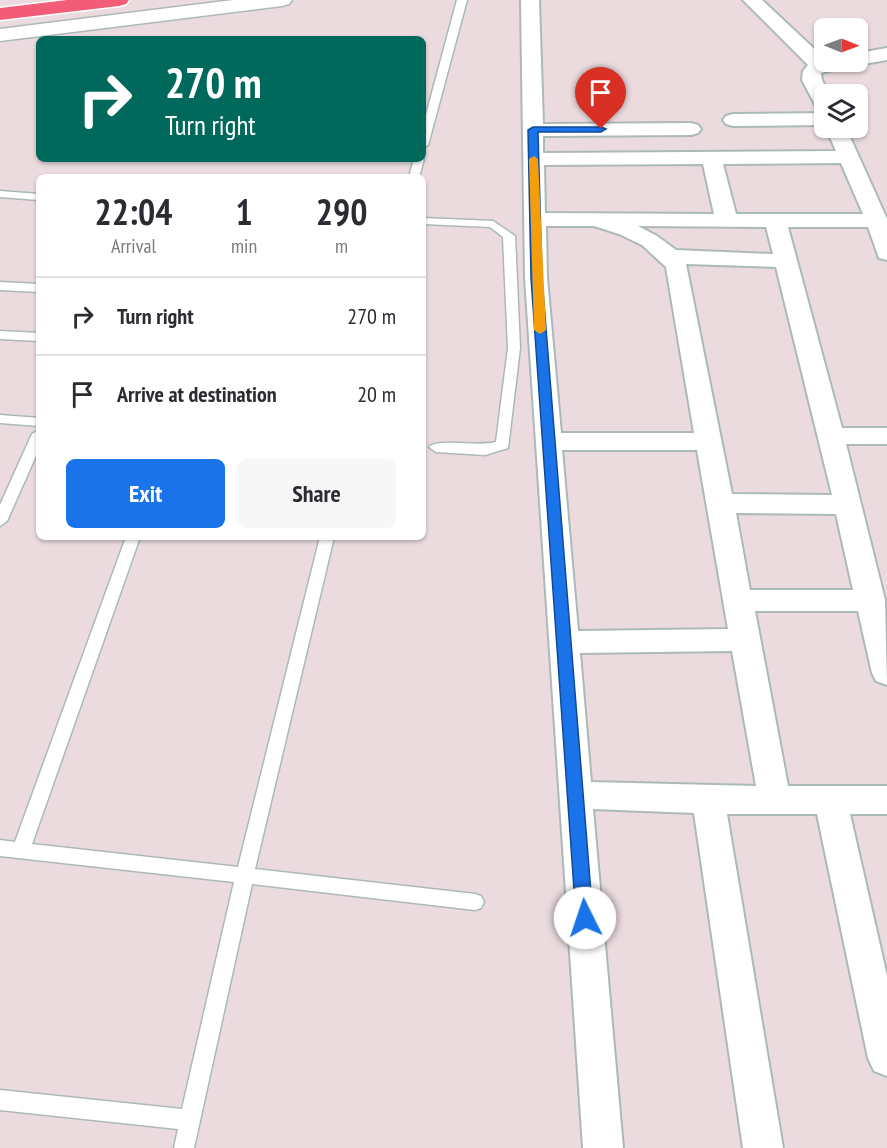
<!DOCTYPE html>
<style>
:root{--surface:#fff;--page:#f7f7f7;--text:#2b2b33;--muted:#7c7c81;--line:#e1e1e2;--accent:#1a73e8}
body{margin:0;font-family:"PT Sans Narrow",sans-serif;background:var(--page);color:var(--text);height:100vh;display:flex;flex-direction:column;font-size:22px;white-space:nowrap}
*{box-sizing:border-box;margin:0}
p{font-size:20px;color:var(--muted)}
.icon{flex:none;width:33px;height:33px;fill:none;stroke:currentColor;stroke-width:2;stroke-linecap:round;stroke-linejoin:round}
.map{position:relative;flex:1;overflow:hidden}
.panel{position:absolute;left:36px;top:174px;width:390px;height:366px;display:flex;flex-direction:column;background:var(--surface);border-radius:9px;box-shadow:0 2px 4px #0004}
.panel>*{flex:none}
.top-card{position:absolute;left:36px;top:36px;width:390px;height:126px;border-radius:9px;box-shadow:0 2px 4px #0004;background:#00695c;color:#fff;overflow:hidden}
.needle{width:39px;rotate:91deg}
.controls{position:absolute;left:814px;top:18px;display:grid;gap:12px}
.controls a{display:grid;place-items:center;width:54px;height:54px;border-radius:9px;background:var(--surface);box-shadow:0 2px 4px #0004;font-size:30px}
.pin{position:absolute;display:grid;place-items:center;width:51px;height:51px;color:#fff;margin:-62px -26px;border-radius:50% 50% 50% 0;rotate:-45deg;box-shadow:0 0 6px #0007}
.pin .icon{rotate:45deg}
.me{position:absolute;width:66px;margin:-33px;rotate:356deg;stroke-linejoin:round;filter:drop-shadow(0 0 4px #0008)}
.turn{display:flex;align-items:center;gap:21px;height:126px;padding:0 30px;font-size:27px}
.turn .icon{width:78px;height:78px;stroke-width:2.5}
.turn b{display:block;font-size:42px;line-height:51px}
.eta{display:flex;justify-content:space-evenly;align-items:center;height:102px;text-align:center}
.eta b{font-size:36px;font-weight:600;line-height:42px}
.action{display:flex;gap:12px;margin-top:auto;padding:12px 30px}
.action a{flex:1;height:69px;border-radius:9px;background:var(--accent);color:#fff;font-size:24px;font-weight:600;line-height:69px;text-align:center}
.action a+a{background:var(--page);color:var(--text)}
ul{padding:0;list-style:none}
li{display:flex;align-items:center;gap:18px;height:78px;padding:0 30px;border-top:2px solid var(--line)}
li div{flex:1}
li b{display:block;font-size:22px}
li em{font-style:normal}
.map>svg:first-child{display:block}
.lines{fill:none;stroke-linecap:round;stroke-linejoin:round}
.service-casing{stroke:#acb9b9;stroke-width:3}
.minor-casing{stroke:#acb9b9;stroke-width:4}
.tertiary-casing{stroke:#acb9b9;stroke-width:3}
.trunk-casing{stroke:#fff;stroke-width:3}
.service{fill:#fff;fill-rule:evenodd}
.minor{fill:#fff;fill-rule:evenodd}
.tertiary{fill:#fff;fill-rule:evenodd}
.trunk{fill:#f25c77;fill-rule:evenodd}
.route{fill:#1a73e8;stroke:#114b97;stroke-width:1.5}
.slow{fill:#f59e0b}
</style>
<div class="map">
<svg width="887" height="1148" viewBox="0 0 887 1148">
<rect width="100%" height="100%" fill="#ebdbde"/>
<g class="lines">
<defs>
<g id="service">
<polygon points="457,0 467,0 428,145 423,148 423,126"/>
<polygon points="423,157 424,159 419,177 409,177 414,159 423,159"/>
<polygon points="0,191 39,194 39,200 0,197"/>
<path d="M423,218L493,221L515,236L520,348L508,448L485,455L436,452L429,447C437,438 481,447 496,442L508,348L503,237L490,227L423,224Z"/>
<polygon points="0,282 39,284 39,292 0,290"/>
<polygon points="0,331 39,333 39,341 0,339"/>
<polygon points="0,415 39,418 39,426 0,423"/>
<polygon points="39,430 39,449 7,521 0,526 0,505 32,434"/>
<polygon points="126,537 140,537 32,844 238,867 320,537 334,537 255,869 475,894 481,896 484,902 481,908 475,910 252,884 194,1148 174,1148 178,1129 0,1110 0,1090 182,1109 234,882 0,856 0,840 15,842"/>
</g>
<g id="minor">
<path d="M521,0H539L543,124L691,123L698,125L701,129L698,133L691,135L543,136V153L836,151L826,128H846L887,219V260L879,258L868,227H788L842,428H887V444H846L885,600L887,685L876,681L872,673L858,611H755L788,786H887V814H850L887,976V1076L874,1071L868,1058L817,814H727L783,1148H743L694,813L593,809L623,1148H583L525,278ZM841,163L863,214H736L723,164ZM703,164L714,214L545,213L544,165ZM546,226H594L619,234L642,245L666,267L694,433H561L547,278ZM638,226L766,227L773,254L676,250L657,236ZM686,264L776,267L832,495L732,494ZM562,450H697L728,629L578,631ZM736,513L836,514L853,590H750ZM732,651L756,786L591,782L580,653Z"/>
<polygon points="743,0 762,0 825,59 825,62 849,62 847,66 821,73 822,80 829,94 825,94 825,112 818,110 802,80 803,71 808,65"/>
<polygon points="887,48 887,60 858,65 850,62 858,62 858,53"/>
<polygon points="825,113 825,125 733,126 726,124 723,120 726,116 733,114"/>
</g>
<polygon id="tertiary" points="233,0 292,0 289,4 282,6 0,41 0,29"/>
<polygon id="trunk" points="67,0 129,0 126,4 119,6 0,20 0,8"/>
</defs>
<!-- service casing -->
<use href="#service" class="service-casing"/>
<!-- minor casing -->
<use href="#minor" class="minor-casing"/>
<!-- tertiary casing -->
<use href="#tertiary" class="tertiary-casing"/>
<!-- trunk casing -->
<use href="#trunk" class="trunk-casing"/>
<!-- service -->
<use href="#service" class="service"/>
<!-- minor -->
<use href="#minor" class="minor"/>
<!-- tertiary -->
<use href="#tertiary" class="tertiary"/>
<!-- trunk -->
<use href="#trunk" class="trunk"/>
</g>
<!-- route -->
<polygon class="route" points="533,127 601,127 606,129 601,132 538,132 542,278 593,918 590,923 585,925 579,923 576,918 531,278 528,130"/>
<!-- slow -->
<polygon class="slow" points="534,156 538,159 546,330 540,334 534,330 529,159"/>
</svg>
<div class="controls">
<a><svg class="needle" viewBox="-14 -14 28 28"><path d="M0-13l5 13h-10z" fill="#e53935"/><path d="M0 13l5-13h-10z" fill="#7c7c81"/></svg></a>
<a><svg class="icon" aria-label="layers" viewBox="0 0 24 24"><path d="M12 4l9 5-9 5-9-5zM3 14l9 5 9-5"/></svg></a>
</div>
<div class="pin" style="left:601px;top:129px;background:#d93025"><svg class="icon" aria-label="arrive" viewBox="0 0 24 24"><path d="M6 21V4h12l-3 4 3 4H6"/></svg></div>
<svg class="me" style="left:585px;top:918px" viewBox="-20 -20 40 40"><circle r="19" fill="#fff"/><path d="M0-13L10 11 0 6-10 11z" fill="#1a73e8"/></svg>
<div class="top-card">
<div class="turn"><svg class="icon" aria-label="right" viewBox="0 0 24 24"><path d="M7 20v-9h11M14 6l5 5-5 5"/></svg><div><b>270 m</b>Turn right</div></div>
</div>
<section class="panel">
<div class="eta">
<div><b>22:04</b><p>Arrival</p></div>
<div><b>1</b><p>min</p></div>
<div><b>290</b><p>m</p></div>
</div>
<ul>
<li><svg class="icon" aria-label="right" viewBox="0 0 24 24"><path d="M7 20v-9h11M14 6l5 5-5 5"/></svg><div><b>Turn right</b></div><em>270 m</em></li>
<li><svg class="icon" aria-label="arrive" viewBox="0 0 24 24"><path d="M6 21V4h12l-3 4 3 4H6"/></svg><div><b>Arrive at destination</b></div><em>20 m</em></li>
</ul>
<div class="action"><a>Exit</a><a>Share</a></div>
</section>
</div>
